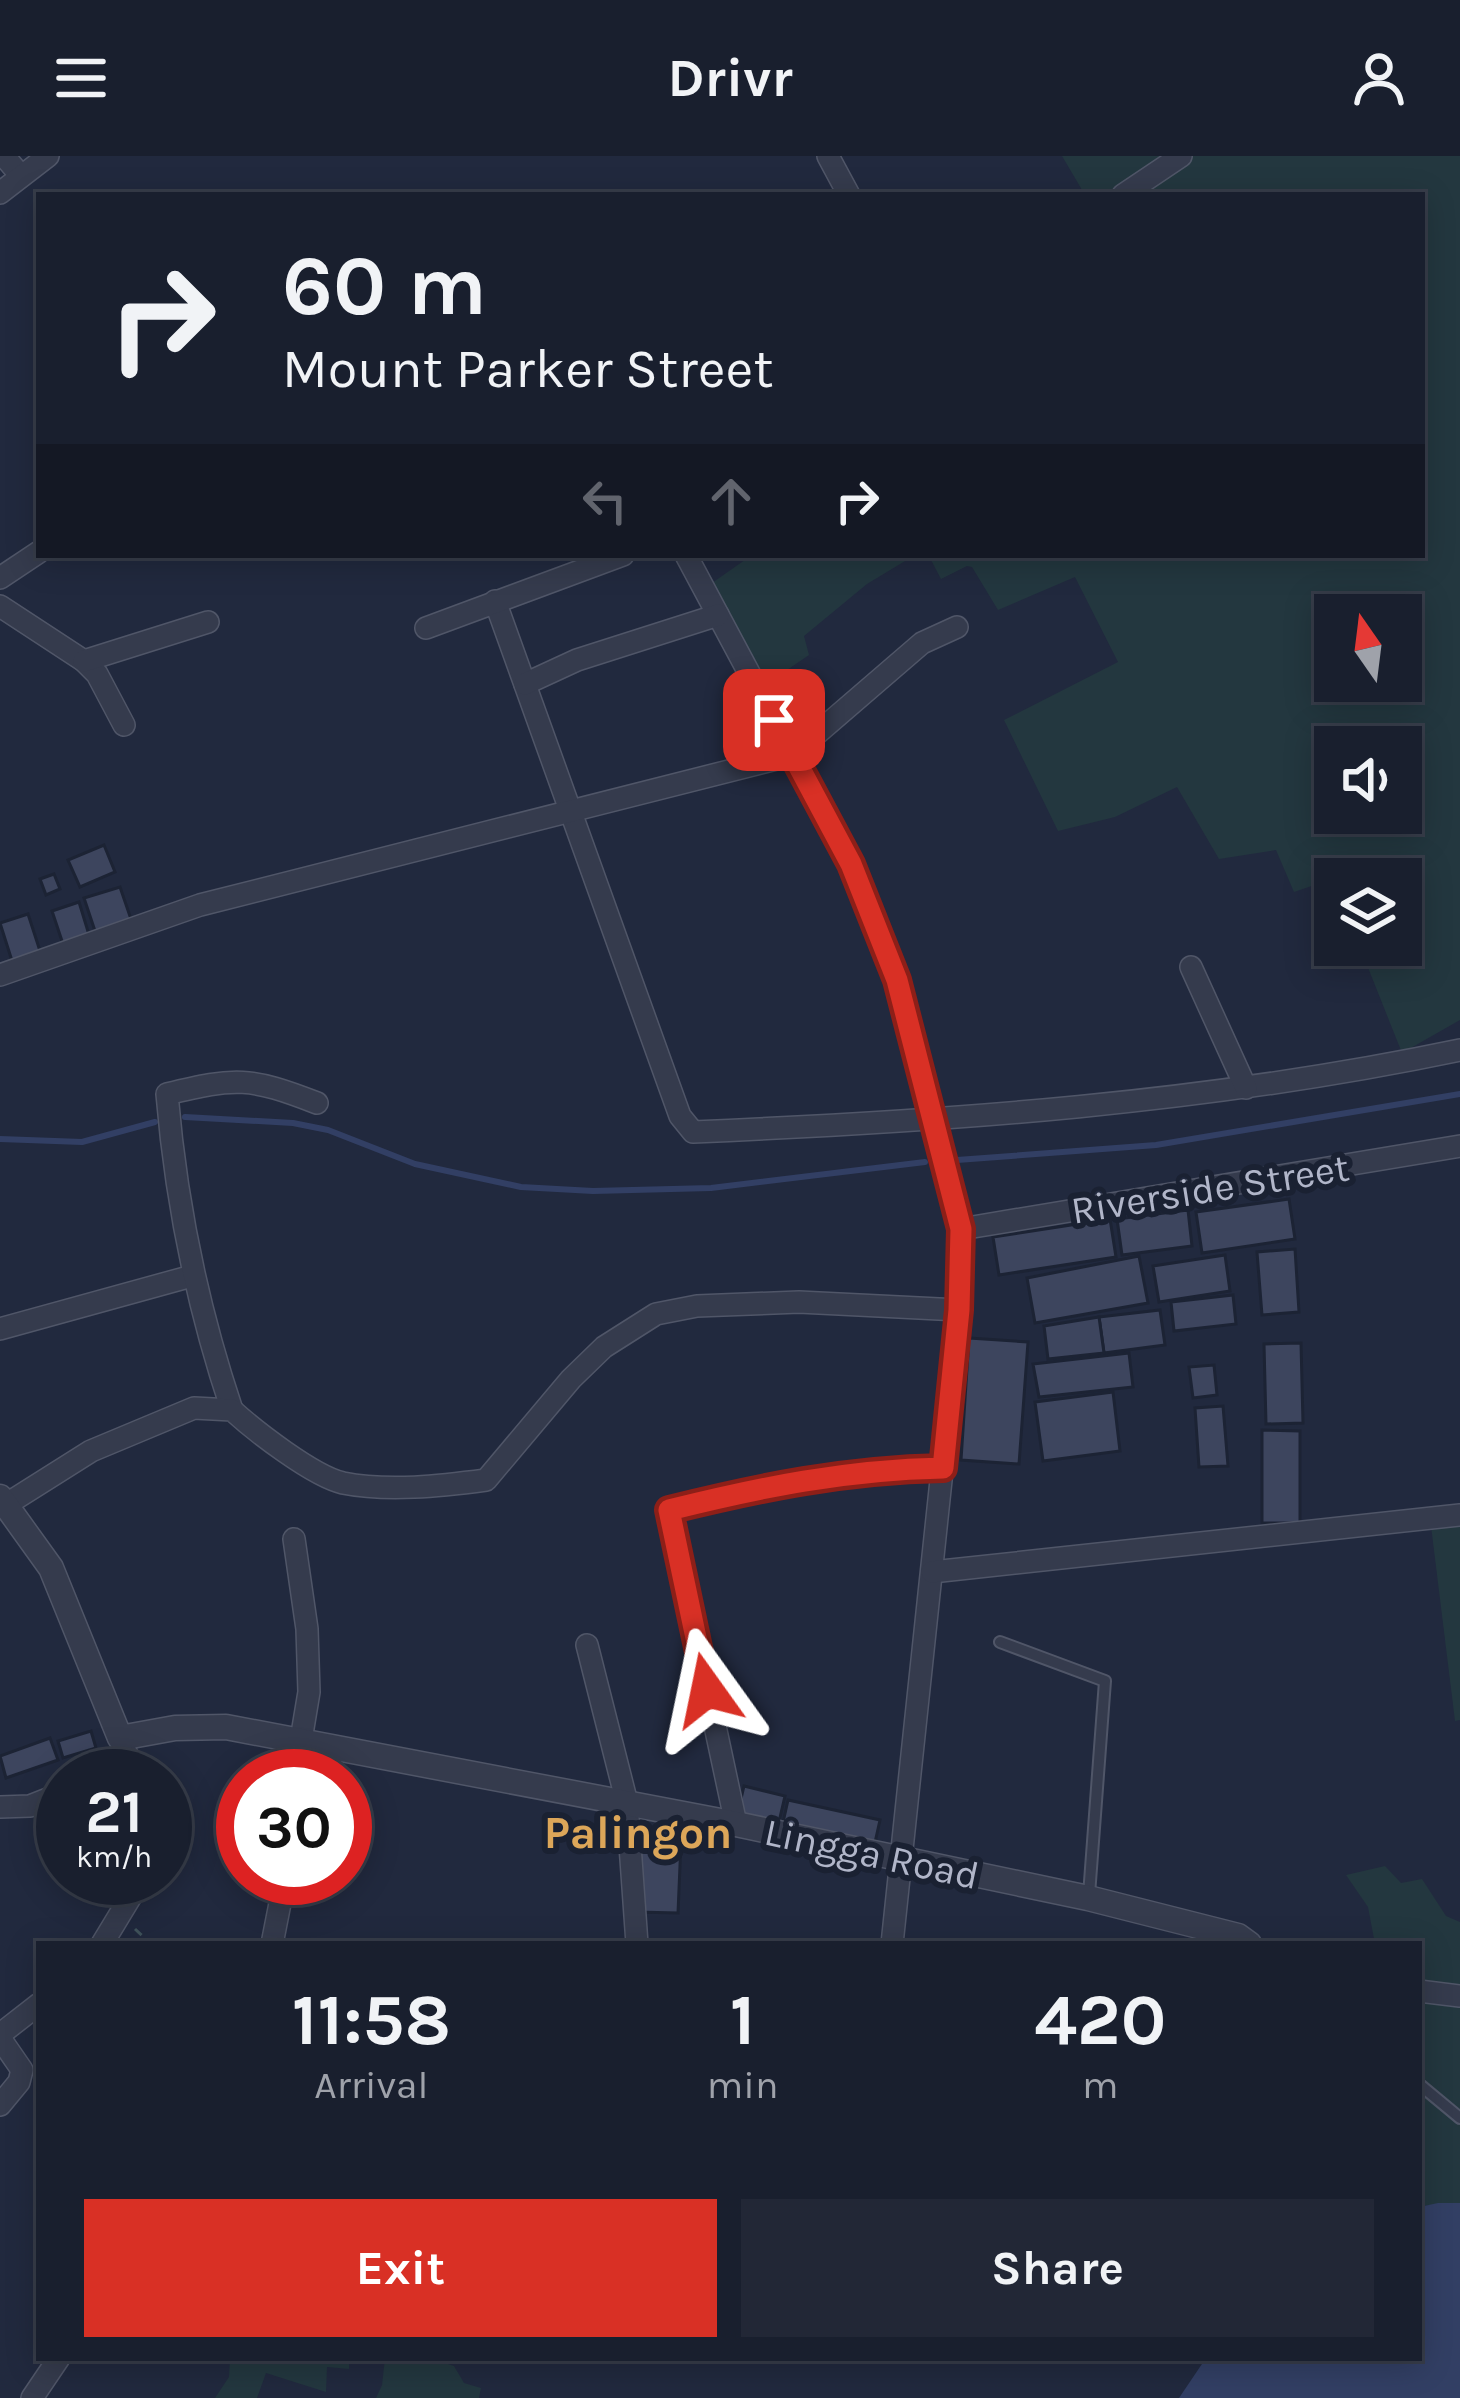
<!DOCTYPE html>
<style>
:root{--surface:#191f2e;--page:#222736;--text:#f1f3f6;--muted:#9fa2aa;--line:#373d4a;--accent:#d93025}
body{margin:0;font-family:Karla,sans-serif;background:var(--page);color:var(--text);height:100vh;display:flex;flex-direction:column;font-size:45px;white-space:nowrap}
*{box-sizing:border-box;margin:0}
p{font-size:39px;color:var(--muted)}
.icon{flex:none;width:66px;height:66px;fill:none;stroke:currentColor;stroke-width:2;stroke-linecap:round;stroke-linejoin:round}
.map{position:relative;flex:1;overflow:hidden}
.drawer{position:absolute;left:36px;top:1785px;width:1386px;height:420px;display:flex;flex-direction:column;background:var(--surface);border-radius:0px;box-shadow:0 6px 30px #0003,0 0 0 3px var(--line)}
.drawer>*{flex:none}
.top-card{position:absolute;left:36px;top:36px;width:1389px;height:366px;border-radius:0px;box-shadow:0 6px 30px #0003,0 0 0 3px var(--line);background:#191f2e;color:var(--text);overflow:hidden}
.needle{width:78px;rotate:346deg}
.controls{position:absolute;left:1314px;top:438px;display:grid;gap:24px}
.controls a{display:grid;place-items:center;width:108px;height:108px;border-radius:0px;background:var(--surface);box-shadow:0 6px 30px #0003,0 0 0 3px var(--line);font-size:60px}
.speed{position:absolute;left:36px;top:1593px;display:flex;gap:24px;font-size:60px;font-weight:700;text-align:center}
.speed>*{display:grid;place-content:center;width:156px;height:156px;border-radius:50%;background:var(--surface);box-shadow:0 6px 30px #0003,0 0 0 3px var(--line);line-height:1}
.speed small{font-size:30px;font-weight:400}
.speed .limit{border:18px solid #d22;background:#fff;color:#111}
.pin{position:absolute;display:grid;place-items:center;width:102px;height:102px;color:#fff;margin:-51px;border-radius:24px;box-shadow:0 6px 18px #0006}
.me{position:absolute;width:132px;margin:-66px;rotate:348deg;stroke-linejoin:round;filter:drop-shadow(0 0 9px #0008)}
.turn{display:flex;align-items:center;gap:42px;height:252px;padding:0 48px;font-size:54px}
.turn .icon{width:156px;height:156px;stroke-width:2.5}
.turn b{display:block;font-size:84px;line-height:102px}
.lanes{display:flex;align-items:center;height:114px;padding:0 48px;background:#0003;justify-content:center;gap:60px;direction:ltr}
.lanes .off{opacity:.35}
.eta{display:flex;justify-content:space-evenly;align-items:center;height:204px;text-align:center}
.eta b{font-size:72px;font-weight:700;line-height:84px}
.button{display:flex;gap:24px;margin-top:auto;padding:24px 48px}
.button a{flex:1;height:138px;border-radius:0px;background:var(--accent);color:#fff;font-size:48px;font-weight:700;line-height:138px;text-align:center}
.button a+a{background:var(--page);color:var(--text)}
header{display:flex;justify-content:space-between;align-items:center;height:156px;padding:0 48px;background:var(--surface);font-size:54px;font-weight:700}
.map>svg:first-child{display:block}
.green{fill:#23373f;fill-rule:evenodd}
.water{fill:#323f64}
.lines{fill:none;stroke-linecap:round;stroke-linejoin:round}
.stream{stroke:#323f64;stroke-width:6}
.building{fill:#3d455e;stroke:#1c2334;stroke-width:3}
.service-casing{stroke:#505668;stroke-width:14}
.minor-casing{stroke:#505668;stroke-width:24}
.tertiary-casing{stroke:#505668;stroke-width:27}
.path{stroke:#41545c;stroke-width:3;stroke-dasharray:9 9;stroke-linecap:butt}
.service{stroke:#353b4d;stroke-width:10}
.minor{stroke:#353b4d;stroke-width:21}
.tertiary{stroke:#353b4d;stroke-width:24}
.route-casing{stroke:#8d1f18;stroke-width:30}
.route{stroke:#d93025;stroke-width:21}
.labels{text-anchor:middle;stroke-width:12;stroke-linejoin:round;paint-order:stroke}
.street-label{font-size:39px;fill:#b1b6c9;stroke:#1a2132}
.quarter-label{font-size:45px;font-weight:bold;fill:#dca659;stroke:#1a2132}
</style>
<header><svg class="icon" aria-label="menu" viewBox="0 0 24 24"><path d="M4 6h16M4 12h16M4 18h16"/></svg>Drivr<svg class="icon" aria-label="person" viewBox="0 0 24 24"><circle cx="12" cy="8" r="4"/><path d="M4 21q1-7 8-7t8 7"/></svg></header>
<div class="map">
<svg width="1460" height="2242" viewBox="0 0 1460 2242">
<rect width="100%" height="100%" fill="#21293e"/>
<!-- green -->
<g class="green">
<path d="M1062,0H1460V864L1402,897L1359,789H1401V723H1335V730L1332,723L1294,736L1276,694L1219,703L1177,631L1115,661L1058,675L1004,564L1118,506L1075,421L998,454L972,411L967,410L941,423L931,404L922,399H1422V39H1085ZM1335,459H1401V525H1335ZM1335,591H1401V657H1335Z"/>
<polygon points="752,399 915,399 867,428 804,480 809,499 768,527 712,427"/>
<polygon points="1460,1368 1460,1564 1455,1565 1431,1370"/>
<polygon points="1385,1710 1401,1727 1422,1723 1446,1760 1460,1766 1460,2047 1419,2050 1419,1788 1375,1788 1368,1751 1346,1719"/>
<polygon points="230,2202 349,2202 349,2213 327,2211 326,2236 266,2217 257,2242 215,2242 229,2221"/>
<polygon points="385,2202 430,2202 454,2210 464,2227 481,2232 479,2242 376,2242 382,2229"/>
</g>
<!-- water -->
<polygon class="water" points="1438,2047 1460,2047 1460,2242 1179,2242 1206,2202 1419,2202 1419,2051"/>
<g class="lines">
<!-- stream -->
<g class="stream">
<polyline points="185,961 293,967 328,974 415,1008 521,1031 593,1035 711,1032 925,1006"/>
<polyline points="0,983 82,986 155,966"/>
<polyline points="957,1004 1156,989 1460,938"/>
</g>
</g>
<!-- building -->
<g class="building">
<polygon points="104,689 115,716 80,731 68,704"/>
<polygon points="54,718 60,733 46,739 40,723"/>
<polygon points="120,731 133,769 97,781 84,742"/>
<polygon points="79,746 90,782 64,791 52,755"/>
<polygon points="28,758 41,798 13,808 0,767"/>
<polygon points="1289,1043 1295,1083 1202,1097 1196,1056"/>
<polygon points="1188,1054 1192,1090 1122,1099 1117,1063"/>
<polygon points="1110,1063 1116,1101 999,1119 993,1081"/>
<polygon points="1295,1093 1299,1156 1262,1159 1257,1096"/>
<polygon points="1225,1099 1230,1135 1159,1146 1153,1110"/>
<polygon points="1139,1100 1148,1147 1035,1167 1027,1122"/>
<polygon points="1233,1139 1236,1168 1174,1175 1171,1146"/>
<polygon points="1160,1154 1165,1189 1104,1197 1099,1161"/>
<polygon points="1099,1161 1104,1197 1048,1203 1044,1170"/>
<polygon points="969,1182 1028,1186 1019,1308 961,1304"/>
<polygon points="1301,1187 1303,1267 1266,1268 1264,1188"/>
<polygon points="1129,1197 1133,1231 1039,1241 1033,1208"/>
<polygon points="1214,1209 1217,1239 1193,1242 1189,1211"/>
<polygon points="1113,1236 1120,1295 1043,1305 1035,1246"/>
<polygon points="1223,1250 1228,1310 1199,1311 1195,1252"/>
<polygon points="1262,1274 1300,1275 1300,1367 1262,1367"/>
<polygon points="91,1575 96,1592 63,1602 58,1585"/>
<polygon points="50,1582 58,1604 6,1622 0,1600"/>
<polygon points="111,1592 116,1608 84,1619 79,1603"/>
<polygon points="744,1630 785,1640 778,1670 737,1660"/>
<polygon points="788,1644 880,1664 874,1691 782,1671"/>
<polygon points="635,1683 681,1686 678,1757 636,1756"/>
</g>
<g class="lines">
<defs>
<g id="service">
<polyline points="1000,1486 1105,1525 1089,1739"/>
<polyline points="1419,1928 1460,1962"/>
</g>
<g id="minor">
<polyline points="4,0 21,20"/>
<polyline points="828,0 849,39"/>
<polyline points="0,37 48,0"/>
<polyline points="1123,39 1181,0"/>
<polyline points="686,399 851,708 897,823 961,1073 959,1154 892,1788"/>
<polyline points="0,422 39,396"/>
<path d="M495,445L680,960L693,976C951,965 1207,947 1460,894"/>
<polyline points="0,450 84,505 97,518 124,569"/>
<polyline points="426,472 623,399"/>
<polyline points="84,505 208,466"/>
<polyline points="525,528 577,504 718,459"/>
<polyline points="1191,811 1246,932"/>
<polyline points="0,819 200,749 792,599 922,487 957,471"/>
<polyline points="961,1073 1460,990"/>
<polyline points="0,1173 192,1120"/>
<path d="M232,1254C197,1150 176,1047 167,938C236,921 250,921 317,947"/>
<path d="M7,1348L91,1295L194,1252L232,1254C255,1275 313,1320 343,1327C388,1336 441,1330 486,1324L571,1223L604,1191L656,1158L697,1150L799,1146L959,1154"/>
<polyline points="294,1383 307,1473 309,1536 295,1620"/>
<polyline points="932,1416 1460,1359"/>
<polyline points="587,1489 627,1647 637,1788"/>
<polyline points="120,1582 136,1620"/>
<polyline points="106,1620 133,1610"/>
<polyline points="0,1651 30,1650 63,1637"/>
<path d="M736,1668L669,1355C762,1331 845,1314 943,1312"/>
<polyline points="102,1788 142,1722"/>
<polyline points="272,1788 285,1722"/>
<polyline points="1419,1835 1460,1840"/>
<polyline points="0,1949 19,1926 22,1914 2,1885 3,1876 39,1848"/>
<polyline points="32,2242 59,2202"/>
</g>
<polyline id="tertiary" points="0,1341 51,1412 120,1582 175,1572 226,1571 736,1668 1088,1742 1238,1780 1249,1788"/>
</defs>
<!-- service casing -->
<use href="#service" class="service-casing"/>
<!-- minor casing -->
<use href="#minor" class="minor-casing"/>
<!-- tertiary casing -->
<use href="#tertiary" class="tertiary-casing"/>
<!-- path -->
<polyline class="path" points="135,1773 151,1788"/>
<!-- service -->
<use href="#service" class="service"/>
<!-- minor -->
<use href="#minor" class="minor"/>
<!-- tertiary -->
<use href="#tertiary" class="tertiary"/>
</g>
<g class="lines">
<defs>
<path id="route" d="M707,1534L669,1354C762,1331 845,1314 943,1312L959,1154L961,1073L897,824L851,708L774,564"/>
</defs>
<!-- route casing -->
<use href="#route" class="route-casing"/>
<!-- route -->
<use href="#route" class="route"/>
</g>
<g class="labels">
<!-- street labels -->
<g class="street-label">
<text transform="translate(1210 1032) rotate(-9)" y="14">Riverside Street</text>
<text transform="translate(872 1697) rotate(12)" y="14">Lingga Road</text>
</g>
<!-- quarter labels -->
<g class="quarter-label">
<text x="638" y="1692">Palingon</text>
</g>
</g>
</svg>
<div class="controls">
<a><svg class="needle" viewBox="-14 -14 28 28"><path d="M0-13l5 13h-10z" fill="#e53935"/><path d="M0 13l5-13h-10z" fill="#9fa2aa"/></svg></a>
<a><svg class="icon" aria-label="sound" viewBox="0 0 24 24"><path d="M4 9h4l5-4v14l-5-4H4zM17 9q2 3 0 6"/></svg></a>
<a><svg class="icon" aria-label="layers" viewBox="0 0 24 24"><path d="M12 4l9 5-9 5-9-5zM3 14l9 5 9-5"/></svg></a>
</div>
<div class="speed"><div>21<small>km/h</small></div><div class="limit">30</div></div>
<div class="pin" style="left:774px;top:564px;background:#d93025"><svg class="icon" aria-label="arrive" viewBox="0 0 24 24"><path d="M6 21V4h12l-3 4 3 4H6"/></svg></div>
<svg class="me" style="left:707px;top:1534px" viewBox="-20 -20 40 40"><path d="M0-17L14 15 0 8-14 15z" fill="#d93025" stroke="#fff" stroke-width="4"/></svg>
<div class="top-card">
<div class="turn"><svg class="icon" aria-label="right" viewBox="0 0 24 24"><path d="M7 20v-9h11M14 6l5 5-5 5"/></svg><div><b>60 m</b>Mount Parker Street</div></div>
<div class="lanes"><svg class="icon off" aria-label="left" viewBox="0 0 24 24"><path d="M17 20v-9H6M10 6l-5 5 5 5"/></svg><svg class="icon off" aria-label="ahead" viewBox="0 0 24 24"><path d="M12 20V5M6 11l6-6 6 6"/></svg><svg class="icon" aria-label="right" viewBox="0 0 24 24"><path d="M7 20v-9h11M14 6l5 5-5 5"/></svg></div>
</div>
<section class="drawer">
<div class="eta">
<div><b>11:58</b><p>Arrival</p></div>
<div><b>1</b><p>min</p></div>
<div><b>420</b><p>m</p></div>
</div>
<div class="button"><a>Exit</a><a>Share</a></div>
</section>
</div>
